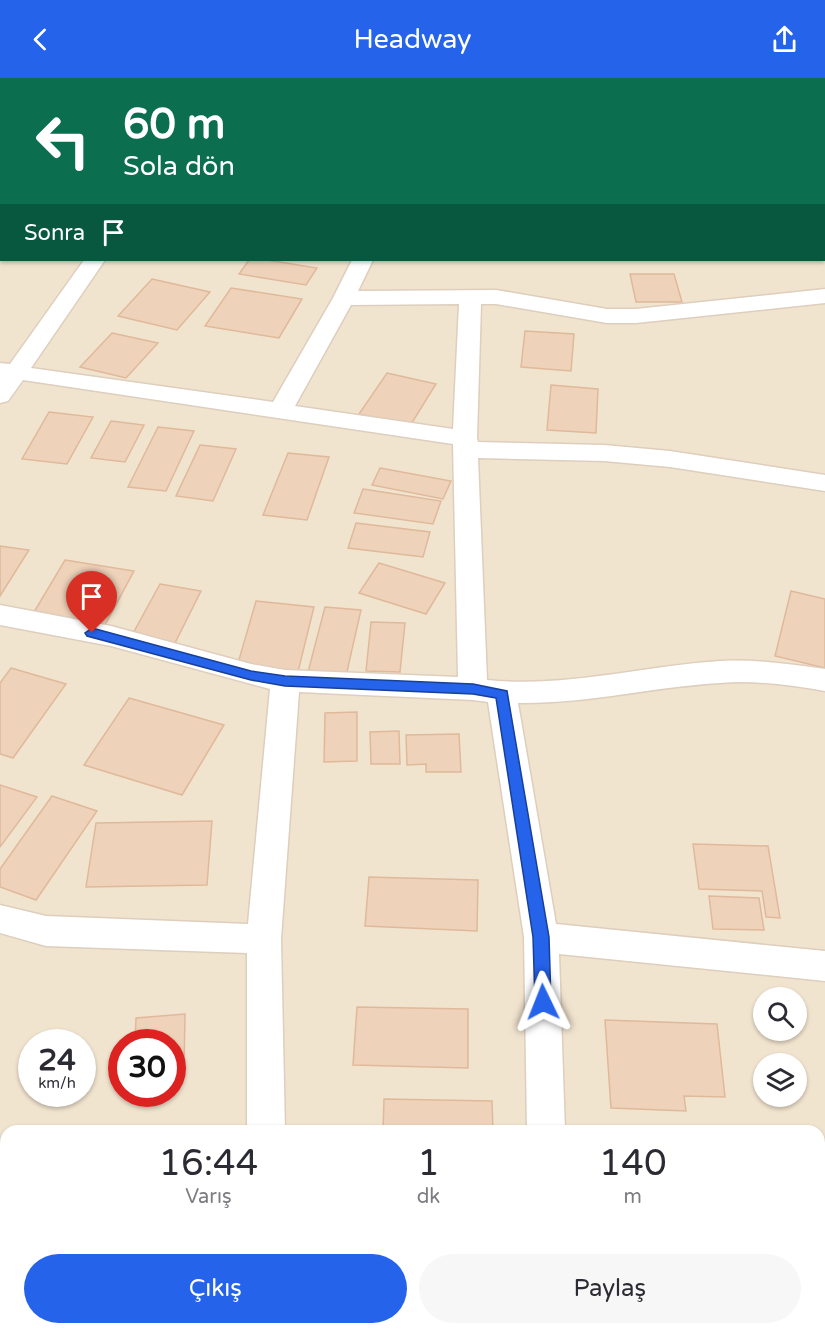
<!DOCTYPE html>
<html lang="tr">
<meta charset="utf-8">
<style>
:root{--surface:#fff;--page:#f7f7f7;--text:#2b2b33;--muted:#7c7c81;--accent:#2563eb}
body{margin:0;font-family:"Varela Round",sans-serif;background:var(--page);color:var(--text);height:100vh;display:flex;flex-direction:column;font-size:22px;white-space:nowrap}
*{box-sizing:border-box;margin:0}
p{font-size:20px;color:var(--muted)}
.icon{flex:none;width:33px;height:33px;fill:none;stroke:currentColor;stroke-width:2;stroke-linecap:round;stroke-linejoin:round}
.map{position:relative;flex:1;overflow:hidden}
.details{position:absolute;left:0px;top:1047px;width:825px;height:210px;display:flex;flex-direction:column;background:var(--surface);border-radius:18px 18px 0 0;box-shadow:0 2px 4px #0004}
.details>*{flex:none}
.guide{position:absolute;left:0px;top:0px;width:825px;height:183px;box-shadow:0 2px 4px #0004;background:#0b6e4f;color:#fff;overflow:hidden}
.controls{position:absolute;left:753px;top:909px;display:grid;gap:12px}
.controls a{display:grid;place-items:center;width:54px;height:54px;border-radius:50%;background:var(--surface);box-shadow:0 2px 4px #0004;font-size:30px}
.speed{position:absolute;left:18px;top:951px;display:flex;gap:12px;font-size:30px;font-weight:700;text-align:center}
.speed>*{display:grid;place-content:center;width:78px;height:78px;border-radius:50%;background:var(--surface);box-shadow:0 2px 4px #0004;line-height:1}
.speed small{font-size:15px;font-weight:400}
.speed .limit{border:9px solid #d22;background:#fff;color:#111}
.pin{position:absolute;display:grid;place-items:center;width:51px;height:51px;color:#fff;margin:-62px -26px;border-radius:50% 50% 50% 0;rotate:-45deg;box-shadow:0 0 6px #0007}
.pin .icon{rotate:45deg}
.me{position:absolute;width:66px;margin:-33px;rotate:358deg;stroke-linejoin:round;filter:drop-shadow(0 0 4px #0008)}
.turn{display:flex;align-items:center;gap:21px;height:126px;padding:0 24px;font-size:27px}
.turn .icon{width:78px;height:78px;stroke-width:2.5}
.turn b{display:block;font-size:42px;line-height:51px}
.then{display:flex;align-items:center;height:57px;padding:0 24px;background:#0003;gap:12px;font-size:22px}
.eta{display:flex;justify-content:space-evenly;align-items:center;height:102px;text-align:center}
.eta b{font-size:36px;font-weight:600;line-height:42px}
.button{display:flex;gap:12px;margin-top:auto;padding:12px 24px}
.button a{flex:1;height:69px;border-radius:36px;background:var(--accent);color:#fff;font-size:24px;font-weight:600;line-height:69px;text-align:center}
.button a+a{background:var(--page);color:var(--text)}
header{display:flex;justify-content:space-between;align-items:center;height:78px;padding:0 24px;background:var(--accent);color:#fff;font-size:27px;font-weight:600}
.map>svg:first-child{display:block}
.residential{fill:#f1e4cf;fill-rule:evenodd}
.building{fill:#eed2b9;stroke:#e0b99b;stroke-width:1.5}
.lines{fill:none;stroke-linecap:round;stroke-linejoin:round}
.minor-casing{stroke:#decebd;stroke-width:3}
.minor{fill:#fff;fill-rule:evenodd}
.route{fill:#2563eb;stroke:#184099;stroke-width:1.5}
</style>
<header><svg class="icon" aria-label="back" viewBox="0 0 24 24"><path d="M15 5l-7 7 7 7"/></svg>Headway<svg class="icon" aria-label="share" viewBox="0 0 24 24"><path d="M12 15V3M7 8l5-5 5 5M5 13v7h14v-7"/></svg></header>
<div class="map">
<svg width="825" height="1257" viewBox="0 0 825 1257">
<rect width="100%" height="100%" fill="#faf2e0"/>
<!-- residential -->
<path class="residential" d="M0,42L2,182H824V154L825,155V1257H0ZM764,920H796V952H764ZM32,964H82V1016H32ZM122,964H172V1016H122ZM764,986H796V1018H764ZM6,1053H819V1251H6Z"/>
<!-- building -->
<g class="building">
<polygon points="249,182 267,182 317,190 306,207 239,196"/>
<polygon points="630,196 674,196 682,224 636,224"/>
<polygon points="152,201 210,214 177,252 118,238"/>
<polygon points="231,210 302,221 279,260 205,248"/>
<polygon points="525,253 574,256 571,293 521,289"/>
<polygon points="112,255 158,265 126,300 80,289"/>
<polygon points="387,295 436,306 410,348 359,336"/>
<polygon points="551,307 598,311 596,355 547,352"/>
<polygon points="49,334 93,339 67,386 22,381"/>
<polygon points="111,343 144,347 125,384 91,380"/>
<polygon points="158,349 194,353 166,413 128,409"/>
<polygon points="200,367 236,371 213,423 176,418"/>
<polygon points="288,375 329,379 307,442 263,437"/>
<polygon points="380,390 451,403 443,421 372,407"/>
<polygon points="363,411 441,423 433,446 354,435"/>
<polygon points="356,445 430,454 423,479 348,470"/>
<polygon points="0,468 29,472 0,518"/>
<polygon points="65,482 134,493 105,547 34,534"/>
<polygon points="379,485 445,505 426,536 359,515"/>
<polygon points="160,506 201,513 174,567 131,559"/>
<polygon points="791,513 825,521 825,590 775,578"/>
<polygon points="256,523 314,529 297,598 236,592"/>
<polygon points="325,529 361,532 346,598 308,594"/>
<polygon points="371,544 405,545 400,594 366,593"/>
<polygon points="11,590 66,606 13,680 0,676 0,605"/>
<polygon points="129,620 224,647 182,717 84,687"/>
<polygon points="357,634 357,683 324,684 325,635"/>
<polygon points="399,653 400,686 371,686 370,654"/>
<polygon points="459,656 461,694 426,694 426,686 407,687 406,657"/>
<polygon points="0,707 37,719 0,769"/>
<polygon points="52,718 97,733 36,822 0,809 0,791"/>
<polygon points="212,743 207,807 86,809 96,745"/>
<polygon points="693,766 768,768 780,840 766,839 762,813 699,811"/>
<polygon points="369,799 478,802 477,853 365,848"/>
<polygon points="709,818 759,820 764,852 713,851"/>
<polygon points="357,929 468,931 468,990 353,987"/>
<polygon points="185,936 184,992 172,992 172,964 135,964 136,940"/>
<polygon points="605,942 717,946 725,1019 684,1018 686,1033 611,1030"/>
<polygon points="384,1021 492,1023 493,1053 383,1053"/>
<polygon points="0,1109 6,1111 6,1174 0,1187"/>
<polygon points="65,1251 137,1251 136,1256 65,1253"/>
</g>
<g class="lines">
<defs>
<g id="minor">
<rect x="0" y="157" width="2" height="12"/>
<path d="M84,182H105L31,290L273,324L333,220L352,182H373L358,213L496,212L607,231H636L825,211V225L636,245H607L496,226H481L477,360L478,364L604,367L670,373L825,397V413L670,389L604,383L478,380L487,602C566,610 642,588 720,583C755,581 790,586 825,591V613C790,607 755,602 720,605C652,609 586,626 518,625L556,846L825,873V903L559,876L565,1053H527L524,859L488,624L473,622L299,614L281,861L285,1053H247V875L46,868L0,855V827L46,838L248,846L270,611L111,568L0,547V527L111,548L251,586L285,592L458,599L453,366L23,302L8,323L0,325V285L10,286ZM459,226L453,351L295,328L351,227Z"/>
<rect x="248" y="1251" width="42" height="6"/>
<rect x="531" y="1251" width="42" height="6"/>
</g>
</defs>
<!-- minor casing -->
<use href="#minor" class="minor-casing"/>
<!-- minor -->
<use href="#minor" class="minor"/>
</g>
<!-- route -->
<polygon class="route" points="92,550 251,593 285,598 473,606 507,613 549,859 551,924 549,929 543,931 537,929 535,924 533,859 496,620 473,616 285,608 251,602 87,558 85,555"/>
</svg>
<div class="controls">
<a><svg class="icon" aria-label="search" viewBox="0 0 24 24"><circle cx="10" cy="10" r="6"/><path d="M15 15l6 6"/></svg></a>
<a><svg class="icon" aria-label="layers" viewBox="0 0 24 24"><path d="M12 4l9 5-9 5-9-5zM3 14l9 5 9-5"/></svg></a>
</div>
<div class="speed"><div>24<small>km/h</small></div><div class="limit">30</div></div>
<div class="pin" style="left:92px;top:555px;background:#d93025"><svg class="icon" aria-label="arrive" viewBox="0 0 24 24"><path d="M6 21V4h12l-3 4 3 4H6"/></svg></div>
<svg class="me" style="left:543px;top:924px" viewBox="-20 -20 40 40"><path d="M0-17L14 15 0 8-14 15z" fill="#2563eb" stroke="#fff" stroke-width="4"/></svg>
<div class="guide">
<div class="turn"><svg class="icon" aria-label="left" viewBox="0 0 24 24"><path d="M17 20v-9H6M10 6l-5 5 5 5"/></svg><div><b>60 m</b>Sola dön</div></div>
<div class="then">Sonra<svg class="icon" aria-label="arrive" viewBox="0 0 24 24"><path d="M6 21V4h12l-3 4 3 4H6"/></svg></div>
</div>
<section class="details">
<div class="eta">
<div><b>16:44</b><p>Varış</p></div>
<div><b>1</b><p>dk</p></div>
<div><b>140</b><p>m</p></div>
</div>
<div class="button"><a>Çıkış</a><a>Paylaş</a></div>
</section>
</div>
